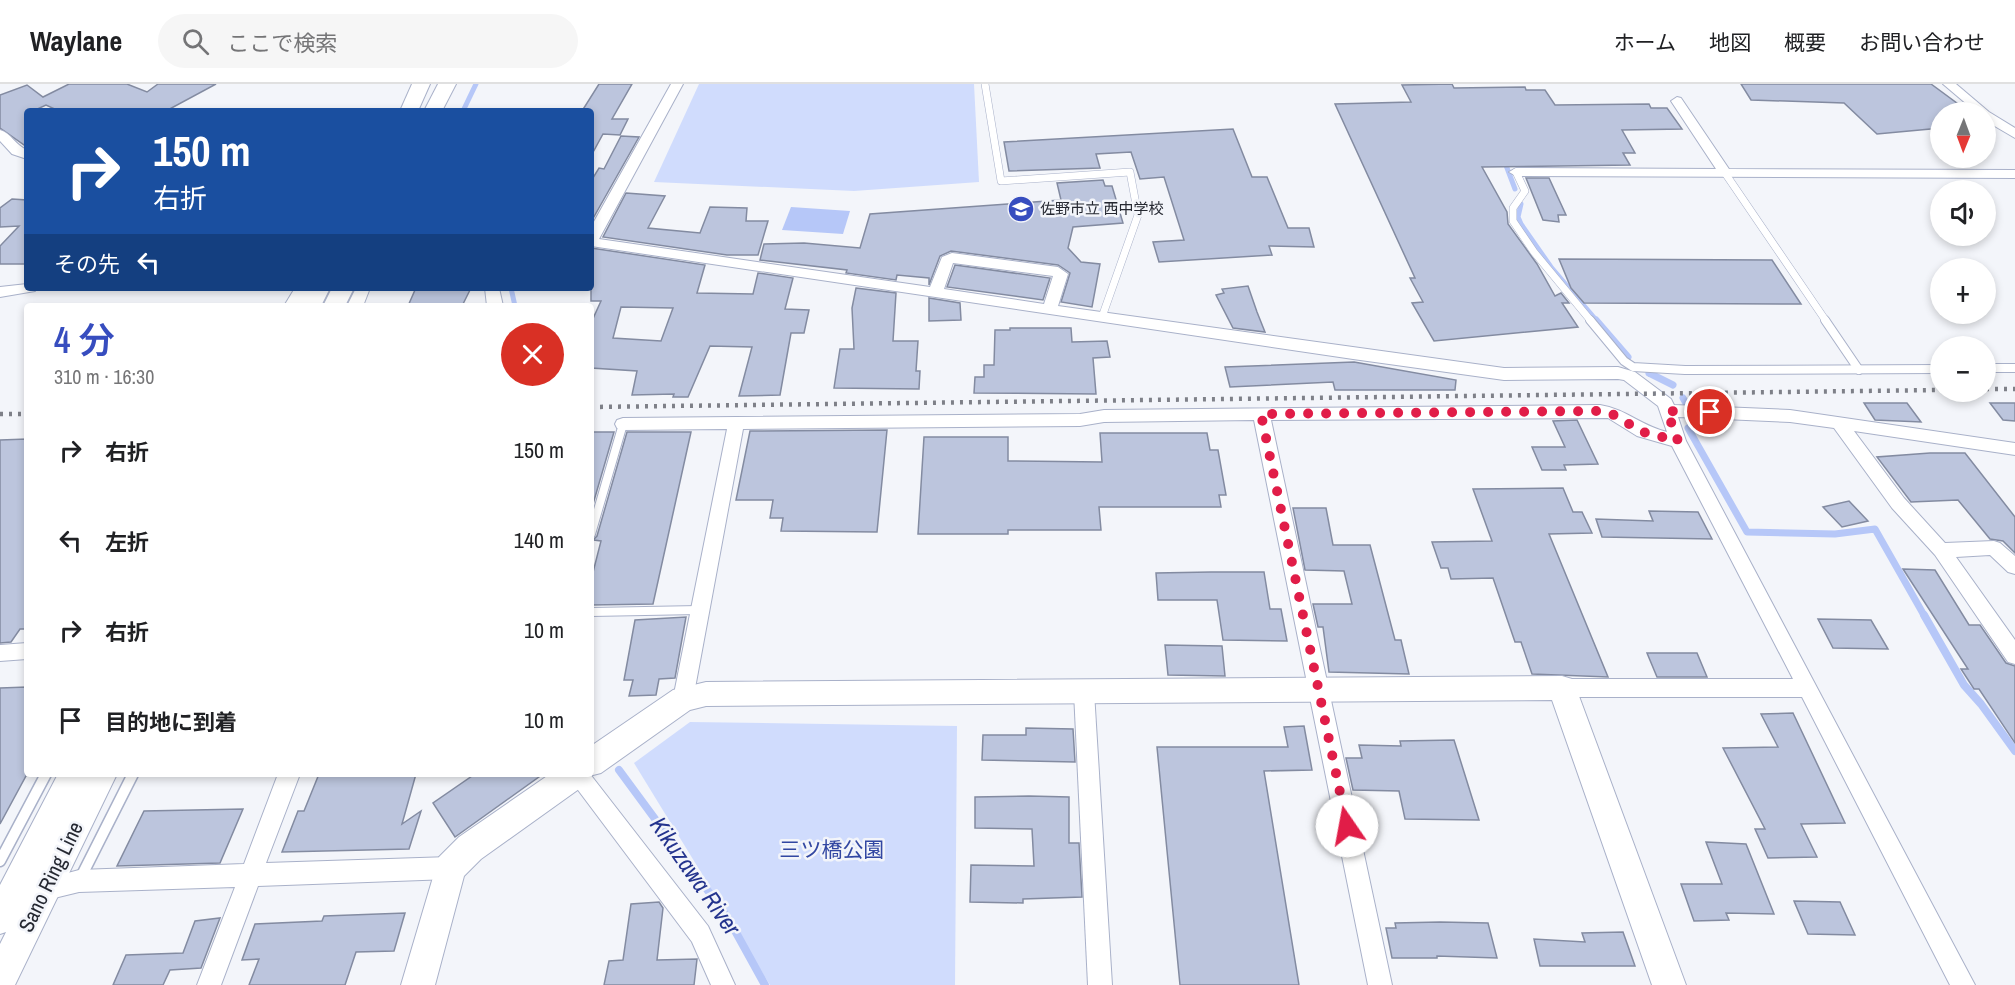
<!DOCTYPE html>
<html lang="ja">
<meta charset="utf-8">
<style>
:root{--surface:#fff;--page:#f6f6f6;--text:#202124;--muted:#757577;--line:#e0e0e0;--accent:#374dbf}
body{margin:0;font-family:"Archivo Narrow","Noto Sans JP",sans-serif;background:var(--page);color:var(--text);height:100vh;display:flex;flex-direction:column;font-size:22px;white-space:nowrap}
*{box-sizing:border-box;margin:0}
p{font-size:20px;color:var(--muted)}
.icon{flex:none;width:33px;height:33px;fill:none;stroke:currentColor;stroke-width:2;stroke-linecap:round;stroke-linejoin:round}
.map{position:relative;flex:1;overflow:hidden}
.sheet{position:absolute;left:24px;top:219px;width:570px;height:474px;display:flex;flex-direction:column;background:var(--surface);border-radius:6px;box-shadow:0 3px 9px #0003}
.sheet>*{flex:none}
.hud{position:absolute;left:24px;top:24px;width:570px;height:183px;border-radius:6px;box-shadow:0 3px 9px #0003;background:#1a4fa0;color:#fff;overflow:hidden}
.needle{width:39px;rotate:181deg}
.tools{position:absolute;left:1930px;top:18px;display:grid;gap:12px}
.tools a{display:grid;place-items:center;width:66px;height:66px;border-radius:50%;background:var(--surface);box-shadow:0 3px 9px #0003;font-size:30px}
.pin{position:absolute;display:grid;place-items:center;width:51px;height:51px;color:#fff;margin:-26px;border:3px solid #fff;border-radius:50%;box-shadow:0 2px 6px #0007}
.me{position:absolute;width:66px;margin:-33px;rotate:348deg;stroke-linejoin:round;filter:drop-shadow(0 0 4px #0008)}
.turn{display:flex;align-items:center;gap:21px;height:126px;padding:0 30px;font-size:27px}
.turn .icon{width:78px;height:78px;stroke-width:2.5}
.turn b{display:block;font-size:42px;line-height:51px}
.then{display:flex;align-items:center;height:57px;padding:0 30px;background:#0003;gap:12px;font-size:22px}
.round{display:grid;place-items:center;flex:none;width:63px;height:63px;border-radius:32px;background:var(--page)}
.overview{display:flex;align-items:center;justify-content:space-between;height:102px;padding:0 30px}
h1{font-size:36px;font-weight:600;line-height:45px;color:var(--accent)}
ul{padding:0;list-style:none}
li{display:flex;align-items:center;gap:18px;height:90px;padding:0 30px}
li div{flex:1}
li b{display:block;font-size:22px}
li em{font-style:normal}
header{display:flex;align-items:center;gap:36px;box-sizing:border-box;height:84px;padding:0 30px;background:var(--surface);border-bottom:2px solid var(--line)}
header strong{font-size:28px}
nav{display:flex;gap:33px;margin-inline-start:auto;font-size:21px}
.search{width:420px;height:54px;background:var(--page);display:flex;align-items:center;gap:15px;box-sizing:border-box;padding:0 21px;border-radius:33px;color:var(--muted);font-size:22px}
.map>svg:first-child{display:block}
.green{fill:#d0dcfd}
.water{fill:#b6c7f8}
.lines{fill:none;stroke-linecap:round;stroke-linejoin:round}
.stream-far2{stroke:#b6c7f8;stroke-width:5}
.stream-far1{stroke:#b6c7f8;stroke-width:7}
.stream{stroke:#b6c7f8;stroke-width:8}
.building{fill:#bcc5dd;stroke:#838ba1;stroke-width:1.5;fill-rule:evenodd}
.lane-far2-casing{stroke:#a9b1c9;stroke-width:8}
.lane-far1-casing{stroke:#a9b1c9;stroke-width:10}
.lane-casing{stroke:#a9b1c9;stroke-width:13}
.street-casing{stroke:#a9b1c9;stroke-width:2}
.secondary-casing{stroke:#a9b1c9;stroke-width:2}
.lane-far2{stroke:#fff;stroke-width:7}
.lane-far1{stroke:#fff;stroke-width:8}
.lane{stroke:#fff;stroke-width:10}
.street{fill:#fff;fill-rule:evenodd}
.secondary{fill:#fff;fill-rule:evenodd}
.rail{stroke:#7e8088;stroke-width:4.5;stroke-dasharray:3 6;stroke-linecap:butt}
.route{stroke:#e11d48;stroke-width:10;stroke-dasharray:0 18}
.labels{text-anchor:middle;stroke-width:5;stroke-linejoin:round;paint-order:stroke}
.far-poi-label{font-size:15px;fill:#252831;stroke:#f3f5fa;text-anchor:start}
.near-park-label{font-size:21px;fill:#3247a2;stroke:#f3f5fa}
.near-street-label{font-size:21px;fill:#252831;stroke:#f3f5fa}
.near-water-label{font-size:24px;font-style:italic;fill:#24348e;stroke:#f3f5fa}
</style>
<header>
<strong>Waylane</strong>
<div class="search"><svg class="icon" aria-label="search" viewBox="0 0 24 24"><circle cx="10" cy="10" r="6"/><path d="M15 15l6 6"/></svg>ここで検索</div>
<nav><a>ホーム</a><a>地図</a><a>概要</a><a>お問い合わせ</a></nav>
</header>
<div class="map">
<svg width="2015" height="901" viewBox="0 0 2015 901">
<rect width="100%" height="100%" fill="#f3f5fa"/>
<!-- green -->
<g class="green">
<polygon points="699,0 974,0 979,98 854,107 654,98"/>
<polygon points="690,638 957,642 955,901 770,901 634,679"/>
</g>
<!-- water -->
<polygon class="water" points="791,123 850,127 843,150 782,146"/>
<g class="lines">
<!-- stream-far2 -->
<g class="stream-far2">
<polyline points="463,27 476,0"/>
<polyline points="1504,76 1515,105"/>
<polyline points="1521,120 1518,133 1521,140 1551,183 1597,237"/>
<polyline points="511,204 515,222"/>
</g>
<!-- stream-far1 -->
<g class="stream-far1">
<polyline points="1596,236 1628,273"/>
<polyline points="1649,289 1673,301"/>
<polyline points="1683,314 1687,321"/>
<polyline points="1698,339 1688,344 1747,448 1835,450 1875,445 1925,533"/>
</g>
<!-- stream -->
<g class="stream">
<polyline points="1924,531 1964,601 1981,620 2015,667"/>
<polyline points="619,686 728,834 765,901"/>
</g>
</g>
<!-- building -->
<g class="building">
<polygon points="69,0 127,0 147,8 158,0 216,0 166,27 59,27 46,21 33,27 27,27 27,63 0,44 0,11 27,1 43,13"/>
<polygon points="599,0 632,0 612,35 628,35 620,51 603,50 591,72 591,27 582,27"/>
<polygon points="1452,0 1454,4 1525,3 1526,6 1545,6 1555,21 1649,20 1651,24 1667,24 1682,45 1622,46 1635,69 1623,69 1630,81 1482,83 1507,128 1508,140 1537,180 1555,212 1561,209 1569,219 1562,219 1578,243 1434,257 1412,219 1423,218 1410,194 1415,194 1335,20 1411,18 1402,1"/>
<polygon points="1741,0 1931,0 1969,28 1941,28 1941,44 1877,50 1844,19 1751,16"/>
<polygon points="1233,45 1252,93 1267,93 1288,144 1309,144 1314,163 1269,162 1272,171 1159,178 1153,158 1184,156 1164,93 1140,95 1131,68 1096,70 1100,84 1009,87 1004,58"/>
<polygon points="621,52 639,53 591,138 591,97 599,84 604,85"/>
<polygon points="1526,94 1549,94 1566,131 1558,131 1559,138 1543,136"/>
<polygon points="1103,96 1105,102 1112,102 1123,139 1073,143 1068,164 1081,178 1100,180 1092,223 1061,218 1070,189 1058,181 951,167 940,172 929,201 929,194 897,191 896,196 846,189 847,186 760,176 764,160 804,159 860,164 870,130 1061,116 1057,99"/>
<polygon points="626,109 665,112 648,144 700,149 710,123 747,124 746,137 768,137 758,171 727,171 603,153"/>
<polygon points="12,115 27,116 27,180 0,180 0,162 19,142 0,143 0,124"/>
<path d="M591,164L705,181L697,209L753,210L758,189L793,194L785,225L809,226L804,249H791L780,311L739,312L752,263L710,262L688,313H673L674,310L632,311L637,287L591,284V239L601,217H591ZM621,223L673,224L661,257L613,254Z"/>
<polygon points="1559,175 1772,176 1801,220 1584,219 1571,204"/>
<polygon points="955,181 1050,194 1043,216 947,203"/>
<polygon points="1248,202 1257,228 1265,248 1233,244 1216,211 1224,209 1222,205"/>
<polygon points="471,204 462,222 408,222 415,206"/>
<polygon points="856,204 896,209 893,257 918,257 916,287 920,287 919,305 834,304 840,265 854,265 852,224"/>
<polygon points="929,214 960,219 961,236 929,237"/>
<polygon points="1010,244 1071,244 1072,258 1107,257 1110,273 1093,274 1096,310 974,309 975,293 984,293 984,281 994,281 995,246 1010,246"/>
<polygon points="1354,278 1456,296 1455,306 1335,306 1333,298 1230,303 1225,283"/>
<polygon points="1864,319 1907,319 1921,338 1875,336"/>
<polygon points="1990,319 2015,319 2015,337 2003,336"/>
<polygon points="1577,336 1598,380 1564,381 1566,386 1542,386 1532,363 1565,363 1553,337"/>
<polygon points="887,346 877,448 781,447 783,434 770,434 773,416 736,416 750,347"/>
<polygon points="591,348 614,348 591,427"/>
<polygon points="627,348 691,348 653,520 591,521 591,496 601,457 593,456 597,452"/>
<polygon points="1100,349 1207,349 1210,366 1218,366 1226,411 1219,411 1221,423 1099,423 1101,446 1008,446 1008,450 918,450 924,353 1008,353 1008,377 1102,378"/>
<polygon points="27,355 27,545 20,545 11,558 0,559 0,356"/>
<polygon points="1930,369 1965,369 2015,433 2015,469 2003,457 1990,455 1958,416 1911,418 1877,373"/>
<polygon points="1563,404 1573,428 1582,428 1592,449 1549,450 1608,593 1532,590 1521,558 1515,558 1493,494 1451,495 1448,484 1441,484 1432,458 1492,457 1473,405"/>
<polygon points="1849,417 1868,437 1842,443 1823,423"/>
<polygon points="1293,424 1326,424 1333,461 1370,461 1395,556 1401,556 1409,590 1329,588 1323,543 1318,543 1313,520 1352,520 1344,487 1305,486"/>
<polygon points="1649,427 1698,428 1712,455 1602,453 1596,435 1653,437"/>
<polygon points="1903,485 1935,486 1969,541 1980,541 2006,579 2015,582 2015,659 1979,605 1974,605 1961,585 1968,585"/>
<polygon points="1211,488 1264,488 1270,525 1281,525 1287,557 1223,556 1217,516 1158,516 1156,489"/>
<polygon points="686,533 675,594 659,595 656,611 629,612 633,596 624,596 635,536"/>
<polygon points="1818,535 1871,536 1888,565 1833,564"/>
<polygon points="1165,561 1222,562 1225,592 1168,591"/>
<polygon points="1647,569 1697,569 1707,593 1657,593"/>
<polygon points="27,603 27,690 0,740 0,604"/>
<polygon points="1793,629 1845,739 1801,740 1817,773 1768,774 1755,745 1765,745 1723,664 1778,663 1761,630"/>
<polygon points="1304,642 1312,686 1264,687 1299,901 1180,901 1157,663 1288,663 1284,643"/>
<polygon points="1026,644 1073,645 1075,678 982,676 983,651 1026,651"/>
<polygon points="1454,656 1479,736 1405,735 1399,707 1353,706 1346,674 1362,674 1359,661 1401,662 1400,657"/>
<polygon points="319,690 416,690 402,740 421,727 409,765 282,768 298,727 304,727"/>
<polygon points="475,690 543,690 455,753 433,719"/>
<polygon points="1029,712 1069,713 1069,759 1079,759 1082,813 1023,815 1023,819 970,818 971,781 1034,782 1032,745 975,744 975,713"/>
<polygon points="243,725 220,779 117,782 144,727"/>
<polygon points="1706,758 1746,760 1774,830 1726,829 1729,836 1694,837 1681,800 1722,800"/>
<polygon points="1794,817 1840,818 1855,851 1808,850"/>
<polygon points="659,818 663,824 657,876 697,875 694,901 604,901 609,877 623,876 631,820"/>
<polygon points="405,829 394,867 356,868 345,901 249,901 259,875 242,876 255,840 322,837 324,832"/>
<polygon points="220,834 201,884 170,886 163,901 113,901 126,871 183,869 195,837"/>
<polygon points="1440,838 1488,839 1497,874 1437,872 1437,874 1392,874 1386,844 1396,844 1395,839"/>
<polygon points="1623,848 1635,882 1540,882 1534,855 1585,858 1582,849"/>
</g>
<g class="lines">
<defs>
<g id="lane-far2">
<polyline points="985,0 1001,97 1130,88 1138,131 1102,233"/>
<polyline points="1516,88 1525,107 1513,124 1513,137 1534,168 1591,237"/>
<polyline points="1725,89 1826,237"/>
</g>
<g id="lane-far1">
<polyline points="1590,236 1624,277 1633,283 1685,286 1941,285"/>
<polyline points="1825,236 1859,286"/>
<polyline points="1986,284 2015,284"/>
<polyline points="591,450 623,340"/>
<polyline points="591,528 699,526"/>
</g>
<g id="lane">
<polyline points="0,777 46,690"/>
<polyline points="80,795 133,690"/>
</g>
<g id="street">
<path d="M671,0H683L599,155L930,203L942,173L952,169L1058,183L1068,190L1058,222L1504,284L1618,283L1635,288L1671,315L1674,321L1790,326L2015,359V371L1854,347L1904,414L1945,459L1994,457L2000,459L2015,472V490L2008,488L1990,471L1956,473L2015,556V580L2008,578L1935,471L1892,424L1834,344L1790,338L1678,333L1686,357L1975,901H1950L1802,613H1562L1555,610L1552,604L1555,598L1562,595H1793L1672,362L1637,352L1608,334L1271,336L1392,901H1368L1254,336L1104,338L1080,342L743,345L693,615L690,621L683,624L676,621L673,615L727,345L623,346L617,344L615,340L617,336L623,334L1080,330L1104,326L1600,321C1626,325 1640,341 1667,348L1658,322L1624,296L1618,295L1504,296L1353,275L591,162V143ZM953,179L1053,192L1044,220L944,205Z"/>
<polygon points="1943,0 1956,0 1989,28 2015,44 2015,54 1986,37 1986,28 1976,28"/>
<polygon points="1677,13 1681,14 1729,85 2015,86 2015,94 1516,92 1509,88 1516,84 1716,85 1671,17"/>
<path d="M0,46C11,49 16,62 27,66V75L12,70L0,57Z"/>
<polygon points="27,200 27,204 37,204 35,207 0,213 0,203"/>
<polygon points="295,204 309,204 300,222 284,222"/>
<polygon points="356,204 370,204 363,222 347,222"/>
<polygon points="485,204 499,204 503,222 487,222"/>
<polygon points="27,559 27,575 0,577 0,561"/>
<polygon points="1084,599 1091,602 1094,608 1112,901 1088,901 1074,608 1077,602"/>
<polygon points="278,690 300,690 266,779 450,773 458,776 461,784 458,792 450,795 258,802 221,901 197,901 235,803 79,808 42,817 34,814 31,806 34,798 79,786 244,780"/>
<polygon points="566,690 590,690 708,842 735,901 711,901 692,858"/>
</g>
<g id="secondary">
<polygon points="412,0 430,0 418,27 400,27"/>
<polygon points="438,0 456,0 442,27 424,27"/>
<polygon points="308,204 330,204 321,222 299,222"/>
<polygon points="332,204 354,204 345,222 323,222"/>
<polygon points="1562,592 1572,595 1576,604 1686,901 1652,901 1552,616 706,622 690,626 601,689 589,692 586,700 481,775 464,792 435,901 401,901 439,773 459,753 550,690 591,690 591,662 673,606 706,598"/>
<polygon points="58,690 117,690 15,901 0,901 0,860 6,848 0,850 0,801"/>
</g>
</defs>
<!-- lane-far2 casing -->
<use href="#lane-far2" class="lane-far2-casing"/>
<!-- lane-far1 casing -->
<use href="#lane-far1" class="lane-far1-casing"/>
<!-- lane casing -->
<use href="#lane" class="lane-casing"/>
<!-- street casing -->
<use href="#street" class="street-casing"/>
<!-- secondary casing -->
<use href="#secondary" class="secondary-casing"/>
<!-- lane-far2 -->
<use href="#lane-far2" class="lane-far2"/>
<!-- lane-far1 -->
<use href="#lane-far1" class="lane-far1"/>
<!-- lane -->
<use href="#lane" class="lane"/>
<!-- street -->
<use href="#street" class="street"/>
<!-- secondary -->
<use href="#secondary" class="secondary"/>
<!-- rail -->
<g class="rail">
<polyline points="1986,305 2015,305"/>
<polyline points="591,323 1941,306"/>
<polyline points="0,330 27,330"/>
</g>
</g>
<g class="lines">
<!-- route -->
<polyline class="route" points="1347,742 1261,330 1600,327 1612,330 1643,348 1678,357 1667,327 1710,328"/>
</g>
<!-- icons -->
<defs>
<symbol id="school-disc" viewBox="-11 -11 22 22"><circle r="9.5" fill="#374dbf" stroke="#f3f5fa"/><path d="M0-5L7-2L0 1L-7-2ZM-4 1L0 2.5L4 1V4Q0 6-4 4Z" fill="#fff"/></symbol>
</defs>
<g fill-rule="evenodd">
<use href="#school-disc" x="1006" y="110" width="30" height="30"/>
</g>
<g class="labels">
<!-- far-poi labels -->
<g class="far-poi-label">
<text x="1040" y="130">佐野市立 西中学校</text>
</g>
<!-- near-park labels -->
<g class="near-park-label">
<text x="832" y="773">三ツ橋公園</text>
</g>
<!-- near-street labels -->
<g class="near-street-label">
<text transform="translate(51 793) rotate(-64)" y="7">Sano Ring Line</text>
</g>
<!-- near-water labels -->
<g class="near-water-label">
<text transform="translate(695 792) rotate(55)" y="8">Kikuzawa River</text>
</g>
</g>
</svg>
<div class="tools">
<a><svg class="needle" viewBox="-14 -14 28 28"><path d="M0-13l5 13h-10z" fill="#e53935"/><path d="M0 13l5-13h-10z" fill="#757577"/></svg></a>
<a><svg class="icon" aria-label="sound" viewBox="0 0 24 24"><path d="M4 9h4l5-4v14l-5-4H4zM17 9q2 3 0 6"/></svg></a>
<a>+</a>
<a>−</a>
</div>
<div class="pin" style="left:1710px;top:328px;background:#d93025"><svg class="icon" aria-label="arrive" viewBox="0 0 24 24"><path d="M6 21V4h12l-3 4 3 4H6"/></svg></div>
<svg class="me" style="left:1347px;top:742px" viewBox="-20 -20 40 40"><circle r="19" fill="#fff"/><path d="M0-13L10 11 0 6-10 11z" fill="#e11d48"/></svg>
<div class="hud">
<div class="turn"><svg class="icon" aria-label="right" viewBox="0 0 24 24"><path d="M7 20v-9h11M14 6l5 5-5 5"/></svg><div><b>150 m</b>右折</div></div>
<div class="then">その先<svg class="icon" aria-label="left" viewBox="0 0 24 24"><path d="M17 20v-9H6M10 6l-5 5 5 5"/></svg></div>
</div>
<section class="sheet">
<div class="overview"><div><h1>4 分</h1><p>310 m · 16:30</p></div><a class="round" style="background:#d93025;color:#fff"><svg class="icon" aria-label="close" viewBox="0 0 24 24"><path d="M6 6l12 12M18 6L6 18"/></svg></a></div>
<ul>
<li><svg class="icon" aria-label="right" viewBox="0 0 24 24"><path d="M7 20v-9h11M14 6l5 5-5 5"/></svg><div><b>右折</b></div><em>150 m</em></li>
<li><svg class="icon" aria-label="left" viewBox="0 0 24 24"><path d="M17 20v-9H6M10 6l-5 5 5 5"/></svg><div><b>左折</b></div><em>140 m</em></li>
<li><svg class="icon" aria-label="right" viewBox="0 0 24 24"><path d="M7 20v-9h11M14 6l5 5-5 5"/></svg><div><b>右折</b></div><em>10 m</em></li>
<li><svg class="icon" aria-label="arrive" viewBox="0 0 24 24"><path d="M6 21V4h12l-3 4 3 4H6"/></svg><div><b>目的地に到着</b></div><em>10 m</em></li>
</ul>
</section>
</div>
